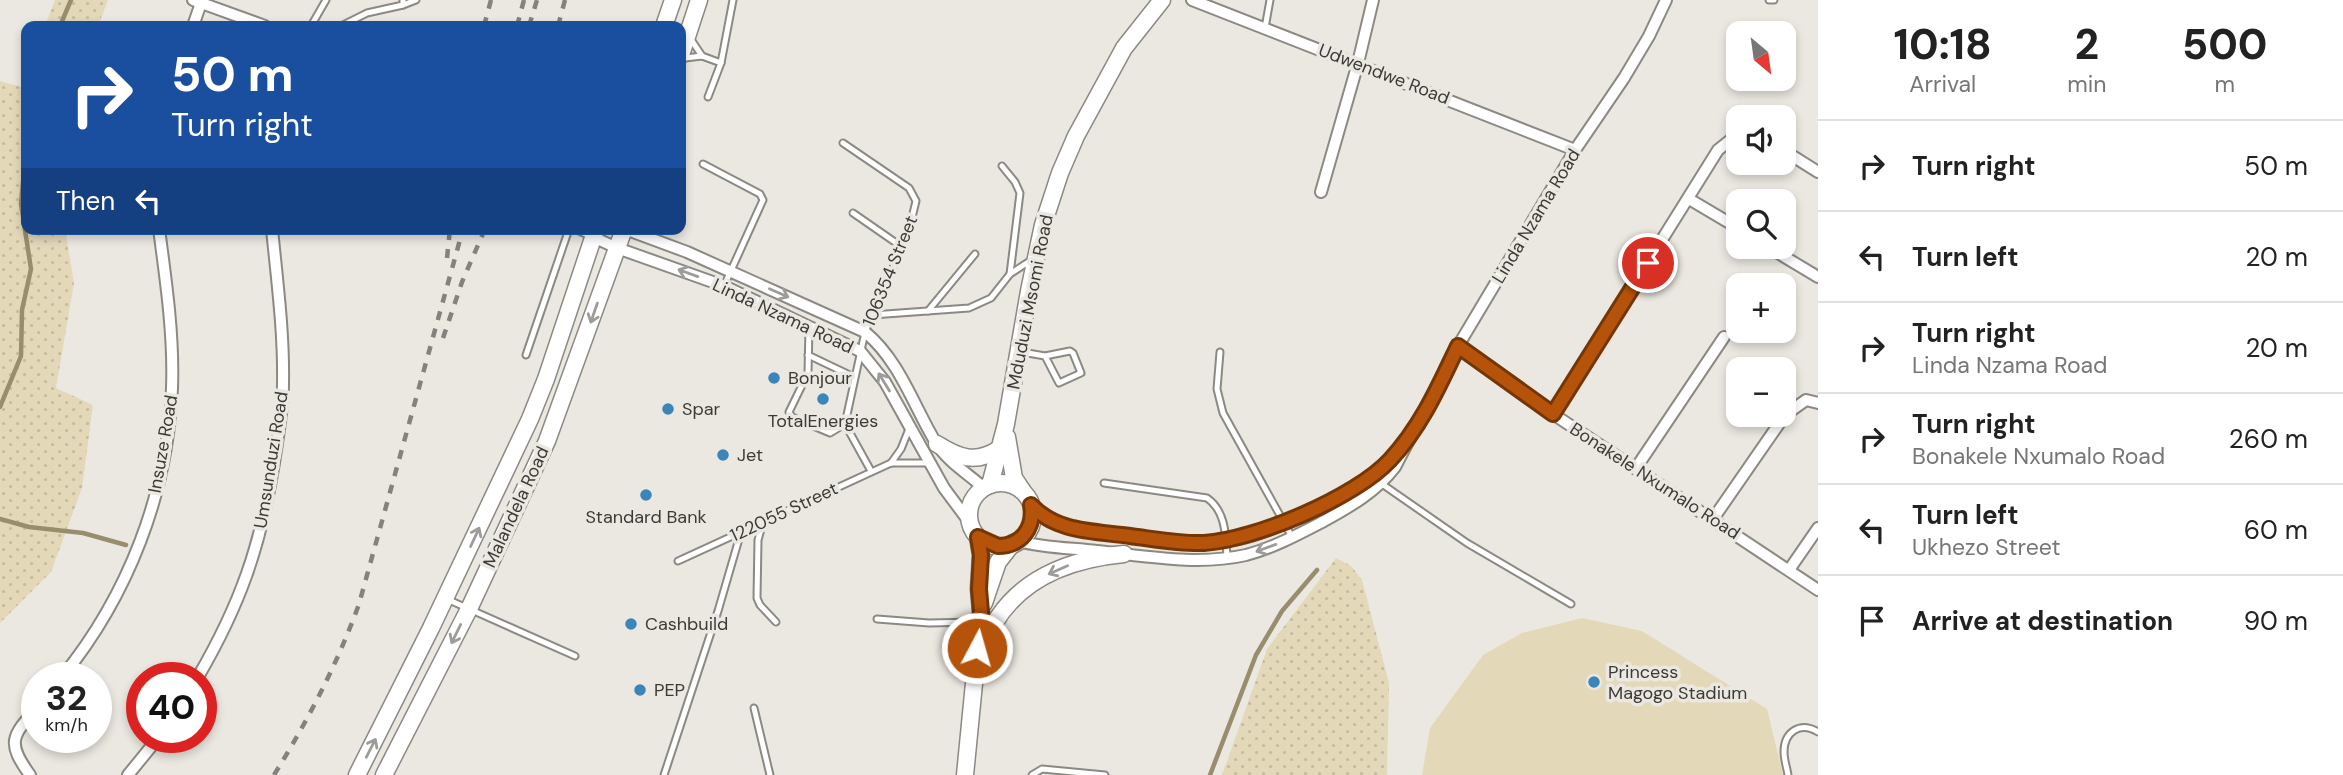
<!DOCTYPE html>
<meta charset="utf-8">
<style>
:root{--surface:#fff;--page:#f6f6f6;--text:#222;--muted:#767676;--line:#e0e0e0}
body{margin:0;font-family:"DM Sans",sans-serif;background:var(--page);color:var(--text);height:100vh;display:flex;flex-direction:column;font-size:26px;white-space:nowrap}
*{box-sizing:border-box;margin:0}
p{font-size:23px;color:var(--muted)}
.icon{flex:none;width:38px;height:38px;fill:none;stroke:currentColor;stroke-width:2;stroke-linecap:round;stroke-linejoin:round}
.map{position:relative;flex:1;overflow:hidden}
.panel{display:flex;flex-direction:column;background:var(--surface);width:525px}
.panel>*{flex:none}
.guide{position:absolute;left:21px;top:21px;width:665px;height:214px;border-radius:14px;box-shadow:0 4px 10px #0003;background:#1a4fa0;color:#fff;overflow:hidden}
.needle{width:46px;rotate:151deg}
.buttons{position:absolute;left:1726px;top:21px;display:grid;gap:14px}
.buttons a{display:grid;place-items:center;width:70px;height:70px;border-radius:14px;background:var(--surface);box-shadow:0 4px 10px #0003;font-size:35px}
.speed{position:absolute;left:21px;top:662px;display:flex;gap:14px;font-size:35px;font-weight:700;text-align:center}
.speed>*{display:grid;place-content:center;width:91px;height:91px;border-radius:50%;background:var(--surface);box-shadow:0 4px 10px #0003;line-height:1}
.speed small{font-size:18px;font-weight:400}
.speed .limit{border:10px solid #d22;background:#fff;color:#111}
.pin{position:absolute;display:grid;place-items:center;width:60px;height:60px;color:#fff;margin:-30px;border:4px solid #fff;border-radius:50%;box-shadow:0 2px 7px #0007}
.me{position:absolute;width:77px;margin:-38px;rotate:6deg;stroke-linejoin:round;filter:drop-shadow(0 0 5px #0008)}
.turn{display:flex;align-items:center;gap:24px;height:147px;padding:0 35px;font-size:32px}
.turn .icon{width:91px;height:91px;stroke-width:2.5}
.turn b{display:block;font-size:49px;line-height:60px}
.then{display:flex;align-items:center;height:66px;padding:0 35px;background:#0003;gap:14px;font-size:26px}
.eta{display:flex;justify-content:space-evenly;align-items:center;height:119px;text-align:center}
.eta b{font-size:42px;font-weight:800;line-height:49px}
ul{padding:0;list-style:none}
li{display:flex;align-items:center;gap:21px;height:91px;padding:0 35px;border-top:2px solid var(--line)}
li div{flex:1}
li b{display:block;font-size:26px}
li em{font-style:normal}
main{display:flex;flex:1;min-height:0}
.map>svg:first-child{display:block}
.grass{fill:url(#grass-dots)}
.pitch{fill:#e3d9b9}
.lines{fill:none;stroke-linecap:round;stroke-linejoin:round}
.stream{stroke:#988e6e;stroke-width:4.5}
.lane-casing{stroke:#8b8982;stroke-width:9}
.street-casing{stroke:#8b8982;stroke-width:14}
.secondary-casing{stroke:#8b8982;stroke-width:19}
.lane{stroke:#fff;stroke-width:5}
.street{stroke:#fff;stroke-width:10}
.secondary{stroke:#fff;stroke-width:16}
.rail{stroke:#84827e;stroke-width:4.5;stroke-dasharray:9 9;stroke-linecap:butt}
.oneway{stroke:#9d9c9b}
.route-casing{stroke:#753606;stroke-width:18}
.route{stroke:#b45309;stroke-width:12}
.poi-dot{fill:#3b85b9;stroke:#ebe8e1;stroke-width:2.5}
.labels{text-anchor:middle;stroke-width:7;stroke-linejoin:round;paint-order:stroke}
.street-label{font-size:18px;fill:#3b3a37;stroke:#ebe8e1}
.poi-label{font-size:18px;fill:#3b3a37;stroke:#ebe8e1;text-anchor:start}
</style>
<main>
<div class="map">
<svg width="1818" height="775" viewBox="0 0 1818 775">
<defs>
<pattern id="grass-dots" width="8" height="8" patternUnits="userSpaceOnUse" patternTransform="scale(1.75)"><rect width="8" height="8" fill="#e3d9b9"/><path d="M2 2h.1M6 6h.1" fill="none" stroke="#c4bba0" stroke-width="1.8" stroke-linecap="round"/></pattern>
</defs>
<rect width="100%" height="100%" fill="#ebe8e1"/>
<!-- grass -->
<g class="grass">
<polygon points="55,0 108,0 98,26 45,26"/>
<polygon points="26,74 26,229 65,229 74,283 56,388 93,405 82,488 51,572 0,623 0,81 21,87"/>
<polygon points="1336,558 1351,566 1362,580 1389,683 1387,775 1222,775 1267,649"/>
</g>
<!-- pitch -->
<polygon class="pitch" points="1582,618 1642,631 1767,709 1783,775 1422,775 1430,728 1483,655 1522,633"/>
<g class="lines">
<!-- stream -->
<g class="stream">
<polyline points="60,26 71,0"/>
<polyline points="0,407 21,356 22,310 31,269 21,204 26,149"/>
<polyline points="0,519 29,527 83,533 126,545"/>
<polyline points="1210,775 1256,655 1282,611 1317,570"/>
</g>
<defs>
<g id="lane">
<polyline points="1769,0 1774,0"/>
<polyline points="403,5 416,0"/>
<polyline points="311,26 326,0"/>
<polyline points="341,26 367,13 403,5 403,0"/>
<polyline points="1265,28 1270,0"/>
<polyline points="690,38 702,56"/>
<polyline points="685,58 702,56 721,63 733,0"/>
<polyline points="708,97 721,63"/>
<polyline points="703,164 760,194 763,200 724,286"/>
<polyline points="1002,166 1015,182 1020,193 1010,274"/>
<polyline points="853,213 902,247"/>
<polyline points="574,229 590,236"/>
<polyline points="928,311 975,254"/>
<polyline points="872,315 969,308 991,298 1010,274 1033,259"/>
<polyline points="809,328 808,373 789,412 792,417 830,433 845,424 865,332 909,230 916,201 909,188 843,143"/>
<polyline points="1022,352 1045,356 1070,351 1073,353 1081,373 1059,383 1045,356"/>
<polyline points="1220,352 1217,389 1223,413 1292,537"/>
<polyline points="526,355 569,229"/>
<polyline points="808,355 854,377"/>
<polyline points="845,424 871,471"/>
<polyline points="891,463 901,449 909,429"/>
<path d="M1104,483L1207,498C1226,511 1226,537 1227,558"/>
<polyline points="1382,484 1467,543 1571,604"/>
<polyline points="763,522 758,540 757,598 760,605 776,622"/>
<polyline points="678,561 891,463 929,463"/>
<polyline points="449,600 575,656"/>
<polyline points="877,619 929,623 977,622"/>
<polyline points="754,708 770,775"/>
<polyline points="664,775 718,611 741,532"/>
<polyline points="1032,775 1042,769 1105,775"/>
<path d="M1788,775C1787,768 1784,760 1784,752C1784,732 1800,721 1818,732"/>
</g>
<g id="street">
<polyline points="193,0 265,26"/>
<polyline points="1192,0 1575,150"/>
<polyline points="193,26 202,0"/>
<polyline points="1783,150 1818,172"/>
<polyline points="1321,192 1358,63 1373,0"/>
<polyline points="1689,199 1738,228"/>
<path d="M625,229L687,252L865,332C900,361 913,405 936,443C948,462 967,473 984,488"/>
<polyline points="593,237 617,248 724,286 860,351 885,382 944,488 970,523"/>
<polyline points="1768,247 1818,277"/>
<polyline points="1458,346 1553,414 1818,590"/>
<polyline points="1553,414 1718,150 1738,134"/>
<polyline points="1636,468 1724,337"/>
<path d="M1032,505L1050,522L1064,527C1113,535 1192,549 1239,539C1267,533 1293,518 1318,506C1350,491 1377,476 1400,448"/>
<polyline points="1713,519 1785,415 1806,400 1818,403"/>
<path d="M1018,541C1044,548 1071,548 1097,551C1146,556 1197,566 1246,555C1273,548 1299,534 1324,521C1351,506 1376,492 1395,467L1458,346L1575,150L1624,78L1649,36L1666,0"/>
<polyline points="1789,570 1818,528"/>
<path d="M62,677C128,596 168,493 172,388C174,336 166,281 159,229"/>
<path d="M198,677C241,603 260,547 274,463C278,436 283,410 283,384C284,332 277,280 272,229"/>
<path d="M30,775C6,742 12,736 37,708"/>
<polyline points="128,775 159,737"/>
</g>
<g id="secondary">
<polyline points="664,26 673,0"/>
<polyline points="681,55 699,0"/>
<polyline points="1007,437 1014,478 1022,490"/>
<path d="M937,444C959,458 976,464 999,449"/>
<circle cx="1001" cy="515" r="32"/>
<polyline points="990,485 1006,424 1029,291 1043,225 1060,173 1076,136 1124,48 1162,0"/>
<polyline points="984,603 998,562 1013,543"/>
<path d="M982,651C1003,586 1060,560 1124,554"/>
<polyline points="357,775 431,628 530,419 546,379 596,229"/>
<polyline points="384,775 469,609 547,441 624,229"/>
<polyline points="965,775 981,612 979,589 981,555 978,537"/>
</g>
</defs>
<!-- lane casing -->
<use href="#lane" class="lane-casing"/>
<!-- street casing -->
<use href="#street" class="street-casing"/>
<!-- secondary casing -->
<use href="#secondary" class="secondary-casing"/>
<!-- lane -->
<use href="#lane" class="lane"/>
<!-- street -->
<use href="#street" class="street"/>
<!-- secondary -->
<use href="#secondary" class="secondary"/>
<!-- rail -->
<g class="rail">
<polyline points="484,26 491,0"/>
<polyline points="517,26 524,0"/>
<polyline points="529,26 537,0"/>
<polyline points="558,26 565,0"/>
<polyline points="447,258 450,229"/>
<polyline points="443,338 462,282 485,229"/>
<path d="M274,775C308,720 337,665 359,604L463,229"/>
</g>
</g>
<!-- one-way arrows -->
<defs><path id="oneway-shaft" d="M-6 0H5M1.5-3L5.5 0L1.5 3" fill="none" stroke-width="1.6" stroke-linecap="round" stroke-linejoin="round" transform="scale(1.75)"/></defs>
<g class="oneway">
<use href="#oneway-shaft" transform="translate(688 273) rotate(-160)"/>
<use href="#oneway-shaft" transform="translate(779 293) rotate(24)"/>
<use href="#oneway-shaft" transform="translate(594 313) rotate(109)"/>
<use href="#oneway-shaft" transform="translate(884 382) rotate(-122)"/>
<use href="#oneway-shaft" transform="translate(475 537) rotate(-65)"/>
<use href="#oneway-shaft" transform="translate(1266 548) rotate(160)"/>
<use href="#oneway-shaft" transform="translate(1058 570) rotate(156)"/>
<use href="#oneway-shaft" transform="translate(456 634) rotate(116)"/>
<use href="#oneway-shaft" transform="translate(371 748) rotate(-63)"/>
</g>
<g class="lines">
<defs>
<path id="route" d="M977,648L981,612L979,589L981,555L978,537L998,546C1021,546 1035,528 1031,505C1057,533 1095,531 1130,536C1154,539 1180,544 1204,543C1255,540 1356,497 1390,460C1421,427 1439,386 1458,346L1553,414L1648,263"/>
</defs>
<!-- route casing -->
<use href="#route" class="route-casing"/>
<!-- route -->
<use href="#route" class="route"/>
</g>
<!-- markers -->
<g class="poi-dot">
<circle cx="774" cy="378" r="7"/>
<circle cx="823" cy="399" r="7"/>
<circle cx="668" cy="409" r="7"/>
<circle cx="723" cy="455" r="7"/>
<circle cx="646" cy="495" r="7"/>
<circle cx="631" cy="624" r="7"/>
<circle cx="1594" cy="682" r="7"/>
<circle cx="640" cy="690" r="7"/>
</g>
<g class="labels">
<!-- street labels -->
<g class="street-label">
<text transform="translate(1384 74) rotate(21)" y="6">Udwendwe Road</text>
<text transform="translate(1536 216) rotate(-59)" y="6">Linda Nzama Road</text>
<text transform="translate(890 271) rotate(-68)" y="6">106354 Street</text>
<text transform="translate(1030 302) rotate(-79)" y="6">Mduduzi Msomi Road</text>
<text transform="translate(783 316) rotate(25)" y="6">Linda Nzama Road</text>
<text transform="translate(163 444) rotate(-80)" y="6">Insuze Road</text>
<text transform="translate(271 460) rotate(-81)" y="6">Umsunduzi Road</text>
<text transform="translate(1655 481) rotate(33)" y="6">Bonakele Nxumalo Road</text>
<text transform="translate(516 507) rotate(-65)" y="6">Malandela Road</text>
<text transform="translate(784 512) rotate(-25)" y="6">122055 Street</text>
</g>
<!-- poi labels -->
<g class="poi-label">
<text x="788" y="384">Bonjour</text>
<text x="682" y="415">Spar</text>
<text x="823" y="427" text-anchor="middle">TotalEnergies</text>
<text x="737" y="461">Jet</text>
<text x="646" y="523" text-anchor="middle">Standard Bank</text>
<text x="645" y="630">Cashbuild</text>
<text x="1608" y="678">Princess<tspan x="1608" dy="21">Magogo Stadium</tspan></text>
<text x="654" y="696">PEP</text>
</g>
</g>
</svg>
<div class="buttons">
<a><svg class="needle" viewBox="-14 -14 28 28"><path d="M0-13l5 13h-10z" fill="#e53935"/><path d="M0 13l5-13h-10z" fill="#767676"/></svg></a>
<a><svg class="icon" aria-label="sound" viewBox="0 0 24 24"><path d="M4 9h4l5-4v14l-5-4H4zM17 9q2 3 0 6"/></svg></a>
<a><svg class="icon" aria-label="search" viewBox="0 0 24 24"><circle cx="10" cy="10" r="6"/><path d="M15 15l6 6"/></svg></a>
<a>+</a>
<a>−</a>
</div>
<div class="speed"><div>32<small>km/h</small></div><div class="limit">40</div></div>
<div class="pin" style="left:1648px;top:263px;background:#d93025"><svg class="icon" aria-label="arrive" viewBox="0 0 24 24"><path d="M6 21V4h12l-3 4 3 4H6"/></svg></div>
<svg class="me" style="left:977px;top:648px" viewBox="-20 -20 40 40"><circle r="17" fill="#b45309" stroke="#fff" stroke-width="3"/><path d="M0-11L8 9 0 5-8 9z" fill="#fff"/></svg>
<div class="guide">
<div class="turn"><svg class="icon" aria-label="right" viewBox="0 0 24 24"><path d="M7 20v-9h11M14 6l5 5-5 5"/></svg><div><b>50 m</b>Turn right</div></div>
<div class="then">Then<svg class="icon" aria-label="left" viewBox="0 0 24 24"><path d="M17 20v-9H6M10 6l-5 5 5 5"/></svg></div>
</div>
</div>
<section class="panel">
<div class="eta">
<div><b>10:18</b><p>Arrival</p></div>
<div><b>2</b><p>min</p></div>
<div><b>500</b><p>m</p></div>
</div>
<ul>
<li><svg class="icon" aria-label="right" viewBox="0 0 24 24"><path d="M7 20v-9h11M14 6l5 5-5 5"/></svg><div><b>Turn right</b></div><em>50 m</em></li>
<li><svg class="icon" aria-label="left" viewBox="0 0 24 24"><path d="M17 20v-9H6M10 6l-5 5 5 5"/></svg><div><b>Turn left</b></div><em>20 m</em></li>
<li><svg class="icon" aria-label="right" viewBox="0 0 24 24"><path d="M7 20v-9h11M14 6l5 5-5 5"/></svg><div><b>Turn right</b><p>Linda Nzama Road</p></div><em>20 m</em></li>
<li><svg class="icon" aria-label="right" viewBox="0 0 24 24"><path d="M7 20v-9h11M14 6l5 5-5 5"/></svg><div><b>Turn right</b><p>Bonakele Nxumalo Road</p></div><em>260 m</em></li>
<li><svg class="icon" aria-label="left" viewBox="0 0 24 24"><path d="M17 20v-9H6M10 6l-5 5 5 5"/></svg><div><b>Turn left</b><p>Ukhezo Street</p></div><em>60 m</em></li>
<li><svg class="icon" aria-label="arrive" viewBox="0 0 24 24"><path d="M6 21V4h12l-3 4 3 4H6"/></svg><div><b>Arrive at destination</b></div><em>90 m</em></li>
</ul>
</section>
</main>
